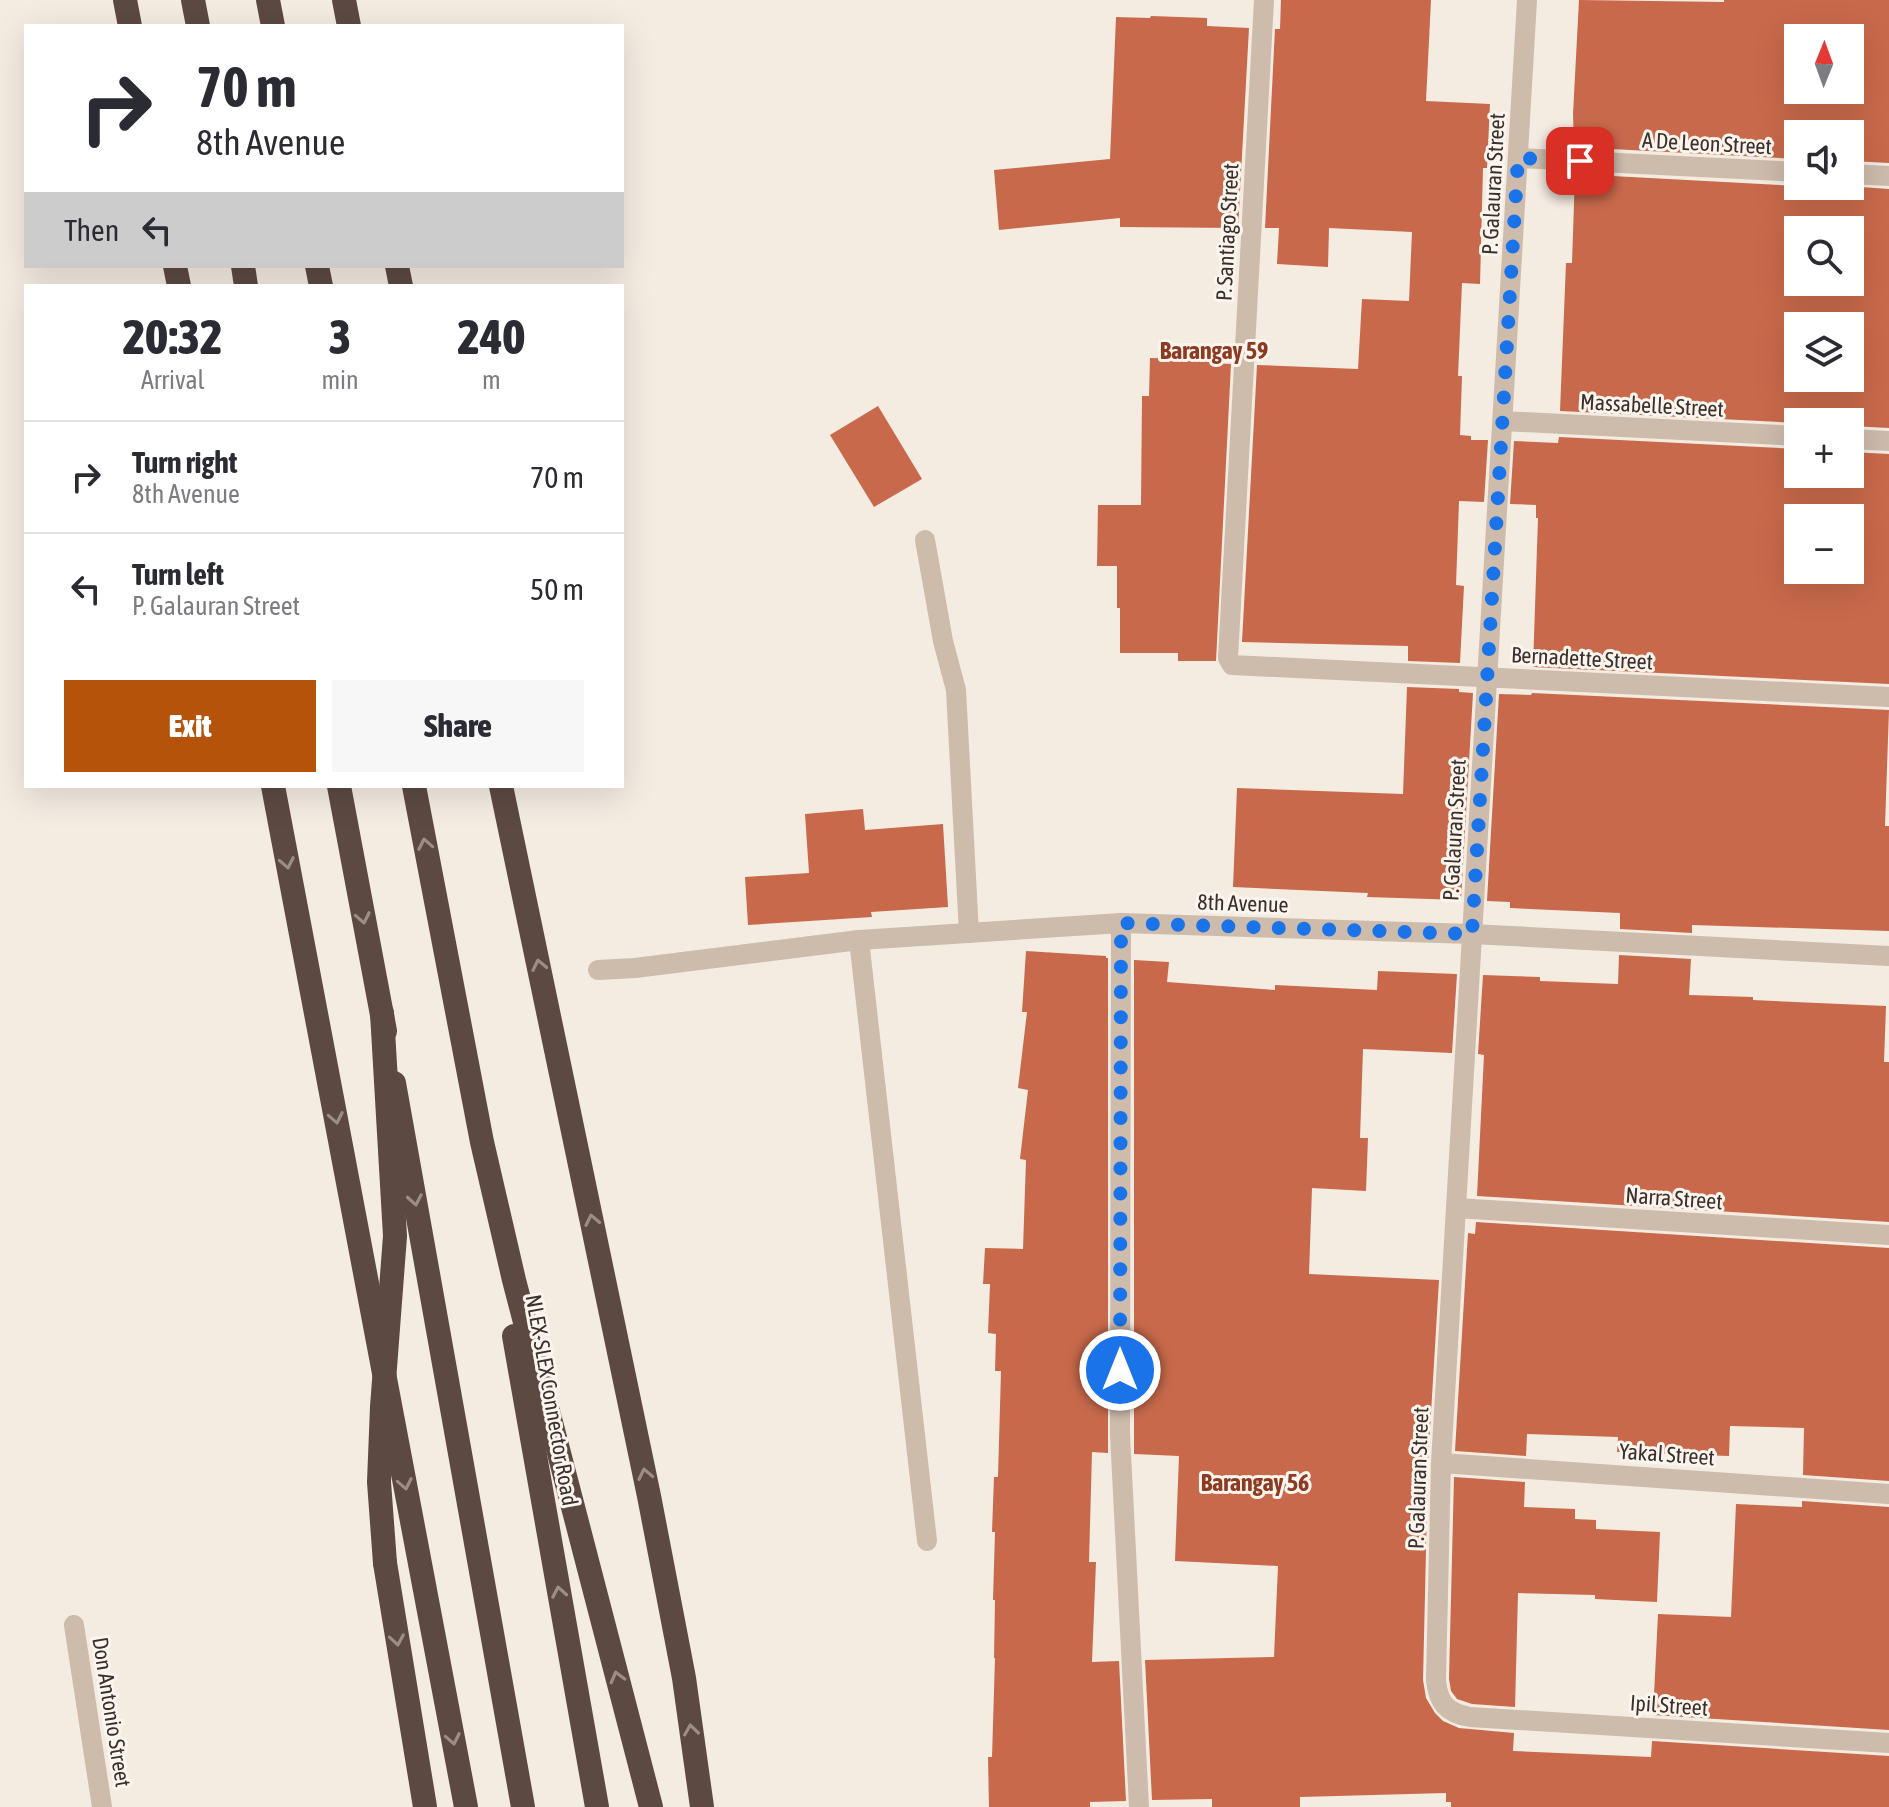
<!DOCTYPE html>
<meta charset="utf-8">
<style>
:root{--surface:#fff;--page:#f7f7f7;--text:#2b2b33;--muted:#7c7c81;--line:#e1e1e2;--accent:#b45309}
body{margin:0;font-family:"Asap Condensed",sans-serif;background:var(--page);color:var(--text);height:100vh;display:flex;flex-direction:column;font-size:30px;white-space:nowrap}
*{box-sizing:border-box;margin:0}
p{font-size:26px;color:var(--muted)}
.icon{flex:none;width:44px;height:44px;fill:none;stroke:currentColor;stroke-width:2;stroke-linecap:round;stroke-linejoin:round}
.map{position:relative;flex:1;overflow:hidden}
.panel{position:absolute;left:24px;top:284px;width:600px;height:504px;display:flex;flex-direction:column;background:var(--surface);border-radius:0px;box-shadow:0 8px 32px #0002}
.panel>*{flex:none}
.top-card{position:absolute;left:24px;top:24px;width:600px;height:244px;border-radius:0px;box-shadow:0 8px 32px #0002;background:#fff;color:var(--text);overflow:hidden}
.needle{width:52px;rotate:1deg}
.buttons{position:absolute;left:1784px;top:24px;display:grid;gap:16px}
.buttons a{display:grid;place-items:center;width:80px;height:80px;border-radius:0px;background:var(--surface);box-shadow:0 8px 32px #0002;font-size:40px}
.pin{position:absolute;display:grid;place-items:center;width:68px;height:68px;color:#fff;margin:-34px;border-radius:16px;box-shadow:0 4px 12px #0006}
.me{position:absolute;width:88px;margin:-44px;rotate:0deg;stroke-linejoin:round;filter:drop-shadow(0 0 6px #0008)}
.turn{display:flex;align-items:center;gap:28px;height:168px;padding:0 40px;font-size:36px}
.turn .icon{width:104px;height:104px;stroke-width:2.5}
.turn b{display:block;font-size:56px;line-height:68px}
.then{display:flex;align-items:center;height:76px;padding:0 40px;background:#0003;gap:16px;font-size:30px}
.eta{display:flex;justify-content:space-evenly;align-items:center;height:136px;text-align:center}
.eta b{font-size:48px;font-weight:800;line-height:56px}
.cta{display:flex;gap:16px;margin-top:auto;padding:16px 40px}
.cta a{flex:1;height:92px;border-radius:0px;background:var(--accent);color:#fff;font-size:32px;font-weight:800;line-height:92px;text-align:center}
.cta a+a{background:var(--page);color:var(--text)}
ul{padding:0;list-style:none}
li{display:flex;align-items:center;gap:24px;height:112px;padding:0 40px;border-top:2px solid var(--line)}
li div{flex:1}
li b{display:block;font-size:30px}
li em{font-style:normal}
.map>svg:first-child{display:block}
.building{fill:#c8694b;fill-rule:evenodd}
.lines{fill:none;stroke-linecap:round;stroke-linejoin:round}
.minor{stroke:#cdbbac;stroke-width:20}
.motorway{stroke:#5c4a42;stroke-width:24}
.motorway-bridge{stroke:#5c4a42;stroke-width:24}
.oneway{stroke:#9c8e87}
.route{stroke:#1a73e8;stroke-width:14;stroke-dasharray:0 25.2}
.labels{text-anchor:middle;stroke-width:6;stroke-linejoin:round;paint-order:stroke}
.street-label{font-size:22px;fill:#3b302b;stroke:#fbf5ee}
.neighbourhood-label{font-size:24px;font-weight:bold;fill:#8c3b22;stroke:#fbf5ee}
</style>
<div class="map">
<svg width="1889" height="1807" viewBox="0 0 1889 1807">
<rect width="100%" height="100%" fill="#f4ebe1"/>
<!-- building -->
<g class="building">
<polygon points="1281,0 1431,0 1426,101 1490,104 1487,168 1483,168 1480,284 1462,283 1458,376 1462,376 1460,435 1471,436 1471,440 1488,440 1484,502 1459,501 1456,585 1464,586 1460,663 1408,661 1408,646 1242,642 1257,365 1358,369 1362,299 1409,301 1412,232 1329,228 1328,267 1277,264 1279,228 1265,228 1275,29 1280,29"/>
<path d="M1579,0L1724,2V0H1889V163L1850,161V134H1798V159L1574,147L1573,114ZM1798,38H1850V90H1798Z"/>
<polygon points="1151,16 1207,18 1207,26 1249,28 1238,228 1120,227 1120,218 999,230 994,170 1110,159 1116,17 1150,18"/>
<path d="M1575,174L1798,186H1846L1889,189V428L1850,426V422L1798,423L1560,411L1566,263H1572ZM1798,230H1850V282H1798ZM1798,326H1850V378H1798Z"/>
<polygon points="1150,358 1210,359 1210,363 1231,364 1216,661 1178,661 1178,653 1120,653 1120,608 1117,608 1117,566 1097,566 1098,505 1141,505 1142,396 1149,396"/>
<polygon points="878,406 922,479 874,507 830,435"/>
<path d="M1559,437L1798,449V474H1850V452L1889,454V684L1533,667L1538,518H1536V505L1510,504L1514,441L1558,443ZM1798,518H1850V570H1798Z"/>
<polygon points="1407,687 1459,689 1459,692 1473,693 1461,900 1367,897 1368,893 1233,887 1237,788 1403,794"/>
<polygon points="1532,693 1889,710 1885,826 1889,826 1889,931 1692,925 1692,933 1620,929 1620,913 1510,908 1510,902 1487,901 1499,694 1531,695"/>
<polygon points="863,809 865,830 943,824 948,907 871,912 872,917 748,925 745,877 809,873 805,814"/>
<polygon points="1026,951 1106,956 1106,958 1108,958 1108,1453 1092,1452 1089,1562 1096,1562 1092,1662 1119,1661 1126,1801 1090,1802 1090,1807 989,1807 988,1757 992,1757 995,1658 994,1658 995,1600 993,1600 995,1532 992,1532 994,1477 998,1477 1001,1371 995,1371 996,1334 988,1333 990,1284 983,1284 985,1248 1023,1249 1026,1160 1020,1159 1028,1090 1018,1088 1027,1012 1022,1012"/>
<polygon points="1619,955 1691,959 1689,995 1753,997 1753,1000 1886,1006 1884,1062 1889,1062 1889,1222 1477,1196 1484,1055 1478,1054 1483,975 1540,977 1540,981 1618,984"/>
<polygon points="1134,960 1169,962 1167,982 1275,990 1275,985 1377,990 1378,971 1457,974 1452,1053 1363,1049 1360,1138 1368,1138 1366,1191 1312,1188 1309,1274 1439,1280 1428,1463 1423,1680 1426,1698 1435,1713 1443,1721 1459,1728 1514,1733 1513,1751 1651,1757 1652,1741 1889,1756 1889,1807 1451,1807 1451,1802 1446,1802 1446,1793 1300,1797 1300,1807 1212,1807 1212,1799 1152,1800 1145,1660 1274,1657 1278,1566 1175,1561 1179,1456 1134,1454"/>
<polygon points="1476,1222 1889,1248 1889,1481 1803,1475 1804,1428 1730,1426 1729,1456 1617,1452 1618,1437 1527,1434 1526,1456 1455,1451 1468,1233 1475,1234"/>
<polygon points="1454,1477 1525,1482 1524,1507 1575,1509 1575,1519 1596,1520 1596,1529 1660,1532 1657,1602 1595,1599 1595,1595 1518,1593 1515,1707 1472,1704 1457,1699 1451,1691 1449,1679"/>
<polygon points="1802,1501 1889,1507 1889,1730 1653,1715 1658,1614 1731,1617 1736,1504 1802,1507"/>
</g>
<g class="lines">
<!-- minor -->
<g class="minor">
<polyline points="1264,0 1228,658 1232,665 1889,697"/>
<path d="M1527,0L1441,1463L1436,1680C1438,1703 1447,1713 1470,1717L1889,1743"/>
<polyline points="1518,158 1798,172"/>
<polyline points="1850,174 1889,176"/>
<polyline points="1503,421 1798,436"/>
<polyline points="1850,439 1889,441"/>
<polyline points="925,540 943,641 956,690 969,933"/>
<polyline points="1121,923 1120,1434 1139,1807"/>
<polyline points="859,940 927,1541"/>
<polyline points="598,970 635,968 859,940 1121,923 1472,934 1889,956"/>
<polyline points="1456,1208 1889,1235"/>
<polyline points="1441,1463 1889,1494"/>
<polyline points="74,1625 102,1807"/>
</g>
<!-- motorway -->
<g class="motorway">
<polyline points="125,0 130,26"/>
<polyline points="193,0 198,26"/>
<polyline points="268,0 273,26"/>
<polyline points="344,0 349,26"/>
<polyline points="175,266 179,286"/>
<polyline points="243,266 246,286"/>
<polyline points="317,266 321,286"/>
<polyline points="397,266 401,286"/>
<polyline points="273,786 466,1807"/>
<polyline points="339,786 385,1031"/>
<polyline points="414,786 482,1142 514,1280 651,1807"/>
<polyline points="501,786 649,1496 684,1678 702,1807"/>
<polyline points="394,1083 523,1807"/>
<polyline points="514,1336 597,1807"/>
<polyline points="385,1563 425,1807"/>
</g>
<!-- motorway-bridge -->
<polyline class="motorway-bridge" points="382,1013 395,1236 382,1407 379,1482 385,1563"/>
</g>
<!-- one-way arrows -->
<defs><path id="oneway-chevron" d="M-2-3.5L2.5 0L-2 3.5" fill="none" stroke-width="1.6" stroke-linecap="round" stroke-linejoin="round" transform="scale(2)"/></defs>
<g class="oneway">
<use href="#oneway-chevron" transform="translate(425 844) rotate(-101)"/>
<use href="#oneway-chevron" transform="translate(287 863) rotate(79)"/>
<use href="#oneway-chevron" transform="translate(363 918) rotate(79)"/>
<use href="#oneway-chevron" transform="translate(539 965) rotate(-102)"/>
<use href="#oneway-chevron" transform="translate(336 1118) rotate(79)"/>
<use href="#oneway-chevron" transform="translate(415 1200) rotate(80)"/>
<use href="#oneway-chevron" transform="translate(592 1220) rotate(-102)"/>
<use href="#oneway-chevron" transform="translate(645 1474) rotate(-102)"/>
<use href="#oneway-chevron" transform="translate(405 1484) rotate(79)"/>
<use href="#oneway-chevron" transform="translate(559 1592) rotate(-100)"/>
<use href="#oneway-chevron" transform="translate(397 1640) rotate(81)"/>
<use href="#oneway-chevron" transform="translate(617 1677) rotate(-105)"/>
<use href="#oneway-chevron" transform="translate(691 1730) rotate(-98)"/>
<use href="#oneway-chevron" transform="translate(453 1739) rotate(79)"/>
</g>
<g class="lines">
<!-- route -->
<polyline class="route" points="1120,1370 1121,923 1472,934 1518,158 1580,161"/>
</g>
<g class="labels">
<!-- street labels -->
<g class="street-label">
<text transform="translate(1707 143) rotate(3)" y="8">A De Leon Street</text>
<text transform="translate(1493 184) rotate(-87)" y="8">P. Galauran Street</text>
<text transform="translate(1227 232) rotate(-87)" y="8">P. Santiago Street</text>
<text transform="translate(1652 405) rotate(3)" y="8">Massabelle Street</text>
<text transform="translate(1582 658) rotate(3)" y="8">Bernadette Street</text>
<text transform="translate(1454 830) rotate(-87)" y="8">P. Galauran Street</text>
<text transform="translate(1243 903) rotate(2)" y="8">8th Avenue</text>
<text transform="translate(1674 1198) rotate(4)" y="8">Narra Street</text>
<text transform="translate(552 1400) rotate(80)" y="8">NLEX-SLEX Connector Road</text>
<text transform="translate(1667 1454) rotate(4)" y="8">Yakal Street</text>
<text transform="translate(1418 1478) rotate(-88)" y="8">P. Galauran Street</text>
<text transform="translate(1669 1705) rotate(4)" y="8">Ipil Street</text>
<text transform="translate(112 1712) rotate(81)" y="8">Don Antonio Street</text>
</g>
<!-- neighbourhood labels -->
<g class="neighbourhood-label">
<text x="1214" y="359">Barangay 59</text>
<text x="1255" y="1491">Barangay 56</text>
</g>
</g>
</svg>
<div class="buttons">
<a><svg class="needle" viewBox="-14 -14 28 28"><path d="M0-13l5 13h-10z" fill="#e53935"/><path d="M0 13l5-13h-10z" fill="#7c7c81"/></svg></a>
<a><svg class="icon" aria-label="sound" viewBox="0 0 24 24"><path d="M4 9h4l5-4v14l-5-4H4zM17 9q2 3 0 6"/></svg></a>
<a><svg class="icon" aria-label="search" viewBox="0 0 24 24"><circle cx="10" cy="10" r="6"/><path d="M15 15l6 6"/></svg></a>
<a><svg class="icon" aria-label="layers" viewBox="0 0 24 24"><path d="M12 4l9 5-9 5-9-5zM3 14l9 5 9-5"/></svg></a>
<a>+</a>
<a>−</a>
</div>
<div class="pin" style="left:1580px;top:161px;background:#d93025"><svg class="icon" aria-label="arrive" viewBox="0 0 24 24"><path d="M6 21V4h12l-3 4 3 4H6"/></svg></div>
<svg class="me" style="left:1120px;top:1370px" viewBox="-20 -20 40 40"><circle r="17" fill="#1a73e8" stroke="#fff" stroke-width="3"/><path d="M0-11L8 9 0 5-8 9z" fill="#fff"/></svg>
<div class="top-card">
<div class="turn"><svg class="icon" aria-label="right" viewBox="0 0 24 24"><path d="M7 20v-9h11M14 6l5 5-5 5"/></svg><div><b>70 m</b>8th Avenue</div></div>
<div class="then">Then<svg class="icon" aria-label="left" viewBox="0 0 24 24"><path d="M17 20v-9H6M10 6l-5 5 5 5"/></svg></div>
</div>
<section class="panel">
<div class="eta">
<div><b>20:32</b><p>Arrival</p></div>
<div><b>3</b><p>min</p></div>
<div><b>240</b><p>m</p></div>
</div>
<ul>
<li><svg class="icon" aria-label="right" viewBox="0 0 24 24"><path d="M7 20v-9h11M14 6l5 5-5 5"/></svg><div><b>Turn right</b><p>8th Avenue</p></div><em>70 m</em></li>
<li><svg class="icon" aria-label="left" viewBox="0 0 24 24"><path d="M17 20v-9H6M10 6l-5 5 5 5"/></svg><div><b>Turn left</b><p>P. Galauran Street</p></div><em>50 m</em></li>
</ul>
<div class="cta"><a>Exit</a><a>Share</a></div>
</section>
</div>
